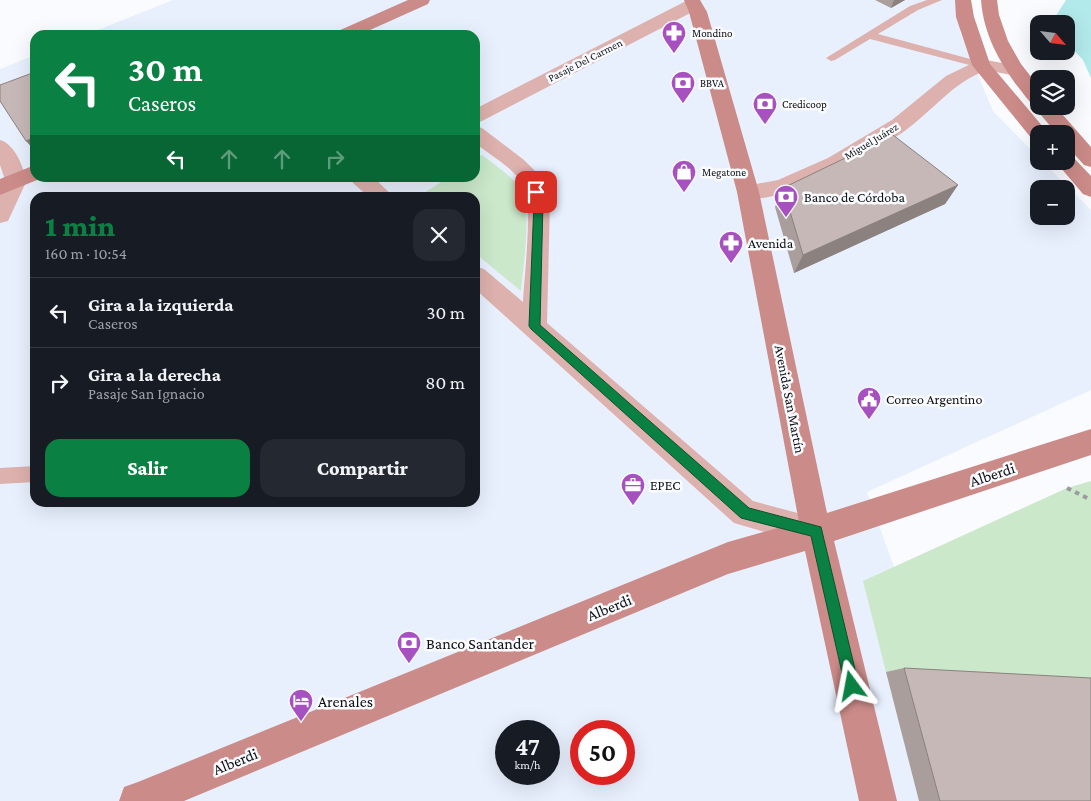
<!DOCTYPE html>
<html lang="es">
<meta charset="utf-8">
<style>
:root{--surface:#171b24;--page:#242831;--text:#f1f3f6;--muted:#9ea1a6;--line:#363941;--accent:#0b8043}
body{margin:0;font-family:"Crimson Pro",serif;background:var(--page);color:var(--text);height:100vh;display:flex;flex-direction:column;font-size:19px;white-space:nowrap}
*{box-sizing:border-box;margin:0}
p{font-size:16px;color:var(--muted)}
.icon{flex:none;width:28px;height:28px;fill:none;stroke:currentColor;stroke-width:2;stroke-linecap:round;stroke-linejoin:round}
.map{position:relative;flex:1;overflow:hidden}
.details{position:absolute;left:30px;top:192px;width:450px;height:315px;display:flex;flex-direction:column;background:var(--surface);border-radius:15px;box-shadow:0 5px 20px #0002}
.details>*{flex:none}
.hud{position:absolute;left:30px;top:30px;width:450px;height:152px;border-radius:15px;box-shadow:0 5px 20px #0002;background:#0b8043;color:#fff;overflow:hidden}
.needle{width:32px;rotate:118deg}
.buttons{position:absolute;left:1030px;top:15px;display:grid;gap:10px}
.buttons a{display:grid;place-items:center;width:45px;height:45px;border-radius:10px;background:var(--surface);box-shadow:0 5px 20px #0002;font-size:25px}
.speed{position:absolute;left:495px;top:720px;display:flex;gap:10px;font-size:25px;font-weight:700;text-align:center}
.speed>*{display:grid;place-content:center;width:65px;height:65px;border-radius:50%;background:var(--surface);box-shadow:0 5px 20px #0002;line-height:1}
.speed small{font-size:12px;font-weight:400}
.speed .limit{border:8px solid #d22;background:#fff;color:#111}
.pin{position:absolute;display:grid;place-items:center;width:42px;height:42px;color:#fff;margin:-21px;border-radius:10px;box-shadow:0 2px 8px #0006}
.me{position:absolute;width:55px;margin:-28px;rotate:347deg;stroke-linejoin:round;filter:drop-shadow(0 0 4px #0008)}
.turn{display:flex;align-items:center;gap:18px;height:105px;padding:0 15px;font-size:22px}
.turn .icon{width:65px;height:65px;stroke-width:2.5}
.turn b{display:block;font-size:35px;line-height:42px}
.lanes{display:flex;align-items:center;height:48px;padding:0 15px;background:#0003;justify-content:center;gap:25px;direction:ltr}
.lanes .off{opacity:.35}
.round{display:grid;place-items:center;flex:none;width:52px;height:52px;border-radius:15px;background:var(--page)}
.overview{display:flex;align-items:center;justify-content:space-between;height:85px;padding:0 15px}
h1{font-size:30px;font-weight:800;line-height:38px;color:var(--accent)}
.action{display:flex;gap:10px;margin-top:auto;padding:10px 15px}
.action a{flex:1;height:58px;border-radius:15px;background:var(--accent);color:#fff;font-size:20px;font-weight:800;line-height:58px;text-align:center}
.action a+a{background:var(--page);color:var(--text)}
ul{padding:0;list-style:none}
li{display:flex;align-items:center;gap:15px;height:70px;padding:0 15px;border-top:1px solid var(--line)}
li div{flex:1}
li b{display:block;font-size:19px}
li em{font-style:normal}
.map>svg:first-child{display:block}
.built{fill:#e8f0fe;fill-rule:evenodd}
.green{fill:#cbe8cb}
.water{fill:#b2eaec}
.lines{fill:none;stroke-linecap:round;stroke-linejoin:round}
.path{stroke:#999b9e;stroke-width:4;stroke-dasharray:4.5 4.5;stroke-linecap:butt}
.lane{fill:#ddb1ad;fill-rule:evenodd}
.street{fill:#ddb1ad;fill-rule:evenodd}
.secondary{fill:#cb8b88;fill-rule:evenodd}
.wall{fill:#aa9e9d}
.shaded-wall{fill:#8b817f}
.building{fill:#c6b8b6;stroke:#8b817f}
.route{fill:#0b8043;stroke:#07532c}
.labels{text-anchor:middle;stroke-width:5;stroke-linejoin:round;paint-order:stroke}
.far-poi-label{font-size:11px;fill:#0d0f12;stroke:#fafbfe;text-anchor:start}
.far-street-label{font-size:11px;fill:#0d0f12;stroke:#fafbfe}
.poi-label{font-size:14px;fill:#0d0f12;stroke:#fafbfe;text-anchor:start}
.street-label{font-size:14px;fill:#0d0f12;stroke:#fafbfe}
.near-street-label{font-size:16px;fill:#0d0f12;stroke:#fafbfe}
.near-poi-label{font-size:16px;fill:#0d0f12;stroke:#fafbfe;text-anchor:start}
</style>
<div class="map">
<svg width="1091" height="801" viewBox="0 0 1091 801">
<rect width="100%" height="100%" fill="#fafbfe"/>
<!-- built -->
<path class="built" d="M173,0H962L960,33L993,111L1039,158V161H1042L1091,210V390L867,492L894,567L886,672L1091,801H0V69L35,55V178H475V35H85ZM1039,189H1066V216H1039ZM35,198H475V502H35ZM506,731H549V774H506ZM581,731H624V774H581Z"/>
<!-- green -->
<g class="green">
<path d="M482,155C495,165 510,175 520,188C533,208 523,266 521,291L475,253V198L417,197L448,178H475V159Z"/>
<polygon points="1091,481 1091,682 886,672 863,581 1067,488"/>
</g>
<!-- water -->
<polygon class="water" points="1066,0 1091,0 1091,78 1083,60 1066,42 1066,24 1052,22"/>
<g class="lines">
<!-- path -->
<polyline class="path" points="1067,488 1091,500"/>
<!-- lane -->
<g class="lane">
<polygon points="927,0 942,0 918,10 878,34 985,63 986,65 985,67 977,67 870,39 835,60 831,61 826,58 910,6"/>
<polygon points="35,466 35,482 0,484 0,468"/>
</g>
<!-- street -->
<g class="street">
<polygon points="688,0 698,0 702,4 700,8 482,121 475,123 475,109"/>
<path d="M981,59L1023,67L1025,71L1023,75C1010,78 992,68 982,72C952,84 932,111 906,130C873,153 780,209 740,197L737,192L740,187L778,180L828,158L892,120L946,76Z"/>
<path d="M475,126L482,128L524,160L540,176L550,202L547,323L753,501L827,521L832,532L827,543L816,547L734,523L475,289V266L484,269L523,302C524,276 534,203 522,183C512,167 490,155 475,143Z"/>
<path d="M0,140C16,145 22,166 27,180L8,221L0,223V191L5,180L0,165Z"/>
<polygon points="351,178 374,178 395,198 370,198 353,183"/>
</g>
<!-- secondary -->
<g class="secondary">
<polygon points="408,0 430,0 428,4 359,35 335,35 338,31"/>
<polygon points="684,0 700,0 707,12 759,192 827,513 1091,429 1091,455 834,541 897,801 859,801 805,551 728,574 184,801 119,801 124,787 138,782 728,542 799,522 737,192 689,12"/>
<polygon points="955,0 971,0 974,17 990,64 1049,134 1039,134 1039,140 1032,139 972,65 956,17"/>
<path d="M981,0H997L999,15L1008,41L1021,64L1039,87V106H1055L1091,147V167L1084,165L1066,145V134H1057C1024,95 985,55 981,0Z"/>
<polygon points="1066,154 1072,156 1091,176 1091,197 1083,194 1055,161 1066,161"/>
<polygon points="35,165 35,178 42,178 0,195 0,179"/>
</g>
</g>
<!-- wall -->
<g class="wall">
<polygon points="875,0 905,0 891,8"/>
<polygon points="958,185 945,204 794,273 775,207 783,188"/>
<polygon points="904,668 1091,801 919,801 886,672"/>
</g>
<!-- shaded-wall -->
<g class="shaded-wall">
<polygon points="894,0 905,0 891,8"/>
<polygon points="35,137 35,151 26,141"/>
<polygon points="958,185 945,204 794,273 803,255"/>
</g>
<!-- building -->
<g class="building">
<polygon points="35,72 35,137 26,141 0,101 0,85"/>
<polygon points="893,135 958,185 803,255 783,188"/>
<polygon points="904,668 1091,678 1091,801 940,801"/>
</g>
<!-- route -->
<polygon class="route" points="536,188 540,192 543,202 540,325 749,508 821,527 859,686 857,691 852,693 847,691 845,686 811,536 741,518 531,329 529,326 534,202 531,192"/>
<!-- icons -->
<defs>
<symbol id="pharmacy-pin" viewBox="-11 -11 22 30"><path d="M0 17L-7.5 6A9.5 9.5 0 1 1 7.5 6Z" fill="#a651bf" stroke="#fafbfe"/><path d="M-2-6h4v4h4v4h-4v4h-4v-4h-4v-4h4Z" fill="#fff"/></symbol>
<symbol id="bank-pin" viewBox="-11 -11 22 30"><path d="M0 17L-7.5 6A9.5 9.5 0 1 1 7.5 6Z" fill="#a651bf" stroke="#fafbfe"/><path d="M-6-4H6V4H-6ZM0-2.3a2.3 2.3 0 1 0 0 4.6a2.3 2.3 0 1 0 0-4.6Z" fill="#fff"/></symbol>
<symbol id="shop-pin" viewBox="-11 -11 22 30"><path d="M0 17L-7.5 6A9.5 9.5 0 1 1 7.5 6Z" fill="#a651bf" stroke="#fafbfe"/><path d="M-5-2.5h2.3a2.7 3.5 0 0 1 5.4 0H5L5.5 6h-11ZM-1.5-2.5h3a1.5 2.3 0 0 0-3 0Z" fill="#fff"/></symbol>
<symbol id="civic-pin" viewBox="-11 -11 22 30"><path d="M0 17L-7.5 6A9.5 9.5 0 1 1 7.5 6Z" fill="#a651bf" stroke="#fafbfe"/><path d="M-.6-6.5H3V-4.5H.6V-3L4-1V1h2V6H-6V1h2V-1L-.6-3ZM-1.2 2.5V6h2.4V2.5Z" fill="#fff"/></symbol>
<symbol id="office-pin" viewBox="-11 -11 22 30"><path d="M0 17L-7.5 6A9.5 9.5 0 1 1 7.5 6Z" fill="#a651bf" stroke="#fafbfe"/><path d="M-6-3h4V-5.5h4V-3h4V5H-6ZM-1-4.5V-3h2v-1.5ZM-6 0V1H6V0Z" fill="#fff"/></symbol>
<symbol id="hotel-pin" viewBox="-11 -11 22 30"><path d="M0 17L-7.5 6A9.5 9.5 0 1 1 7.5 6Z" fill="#a651bf" stroke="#fafbfe"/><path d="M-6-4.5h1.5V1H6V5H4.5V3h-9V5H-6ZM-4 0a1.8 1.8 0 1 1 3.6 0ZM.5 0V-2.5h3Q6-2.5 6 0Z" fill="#fff"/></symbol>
</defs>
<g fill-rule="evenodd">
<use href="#pharmacy-pin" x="660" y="19" width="28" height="38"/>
<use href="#bank-pin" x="669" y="69" width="28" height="38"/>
<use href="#bank-pin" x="751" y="90" width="28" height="38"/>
<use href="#shop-pin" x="670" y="158" width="28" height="38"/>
<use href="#bank-pin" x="772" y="183" width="28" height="38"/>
<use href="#pharmacy-pin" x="717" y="229" width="28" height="38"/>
<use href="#civic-pin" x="855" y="385" width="28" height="38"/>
<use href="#office-pin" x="619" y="471" width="28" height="38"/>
<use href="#bank-pin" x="395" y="629" width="28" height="38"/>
<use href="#hotel-pin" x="287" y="687" width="28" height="38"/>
</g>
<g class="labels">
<!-- far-poi labels -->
<g class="far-poi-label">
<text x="692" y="37">Mondino</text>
<text x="700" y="87">BBVA</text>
<text x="782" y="108">Credicoop</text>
<text x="702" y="176">Megatone</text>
</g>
<!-- far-street labels -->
<g class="far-street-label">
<text transform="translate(585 60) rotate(-27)" y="4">Pasaje Del Carmen</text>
<text transform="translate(871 141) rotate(-31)" y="4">Miguel Juárez</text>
</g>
<!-- poi labels -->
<g class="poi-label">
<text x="804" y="202">Banco de Córdoba</text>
<text x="748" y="248">Avenida</text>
<text x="886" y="404">Correo Argentino</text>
<text x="650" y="490">EPEC</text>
</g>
<!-- street labels -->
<g class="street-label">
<text transform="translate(790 399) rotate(79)" y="5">Avenida San Martín</text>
</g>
<!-- near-street labels -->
<g class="near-street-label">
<text transform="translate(992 474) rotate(-18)" y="6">Alberdi</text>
<text transform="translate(609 607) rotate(-22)" y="6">Alberdi</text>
<text transform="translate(235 761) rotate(-22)" y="6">Alberdi</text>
</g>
<!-- near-poi labels -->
<g class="near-poi-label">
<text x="426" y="649">Banco Santander</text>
<text x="318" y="707">Arenales</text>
</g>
</g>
</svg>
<div class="buttons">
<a><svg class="needle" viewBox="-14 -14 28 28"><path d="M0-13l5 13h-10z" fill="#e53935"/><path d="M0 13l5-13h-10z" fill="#9ea1a6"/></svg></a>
<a><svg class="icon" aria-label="layers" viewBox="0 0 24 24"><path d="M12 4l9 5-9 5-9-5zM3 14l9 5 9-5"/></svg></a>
<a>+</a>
<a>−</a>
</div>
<div class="speed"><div>47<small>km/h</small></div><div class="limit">50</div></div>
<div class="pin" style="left:536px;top:192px;background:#d93025"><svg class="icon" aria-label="arrive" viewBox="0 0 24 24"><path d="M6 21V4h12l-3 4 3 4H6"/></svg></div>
<svg class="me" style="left:852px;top:686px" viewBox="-20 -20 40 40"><path d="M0-17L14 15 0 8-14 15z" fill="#0b8043" stroke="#fff" stroke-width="4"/></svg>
<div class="hud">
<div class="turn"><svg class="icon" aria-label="left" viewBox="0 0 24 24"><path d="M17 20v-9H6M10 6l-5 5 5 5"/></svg><div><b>30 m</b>Caseros</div></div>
<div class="lanes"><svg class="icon" aria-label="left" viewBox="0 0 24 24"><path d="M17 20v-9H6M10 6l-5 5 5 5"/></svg><svg class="icon off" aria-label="ahead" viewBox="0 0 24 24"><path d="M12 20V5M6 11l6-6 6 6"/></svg><svg class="icon off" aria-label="ahead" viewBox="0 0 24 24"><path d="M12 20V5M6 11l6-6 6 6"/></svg><svg class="icon off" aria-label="right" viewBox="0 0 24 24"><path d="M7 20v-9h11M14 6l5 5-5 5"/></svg></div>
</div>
<section class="details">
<div class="overview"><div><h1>1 min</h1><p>160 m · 10:54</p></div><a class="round"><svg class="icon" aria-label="close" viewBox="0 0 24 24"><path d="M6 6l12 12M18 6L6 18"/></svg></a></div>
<ul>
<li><svg class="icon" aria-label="left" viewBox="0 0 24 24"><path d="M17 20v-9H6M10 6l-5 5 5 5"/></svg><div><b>Gira a la izquierda</b><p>Caseros</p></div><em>30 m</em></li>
<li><svg class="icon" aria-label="right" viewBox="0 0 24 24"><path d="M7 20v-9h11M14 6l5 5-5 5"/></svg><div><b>Gira a la derecha</b><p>Pasaje San Ignacio</p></div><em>80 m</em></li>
</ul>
<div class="action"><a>Salir</a><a>Compartir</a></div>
</section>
</div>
